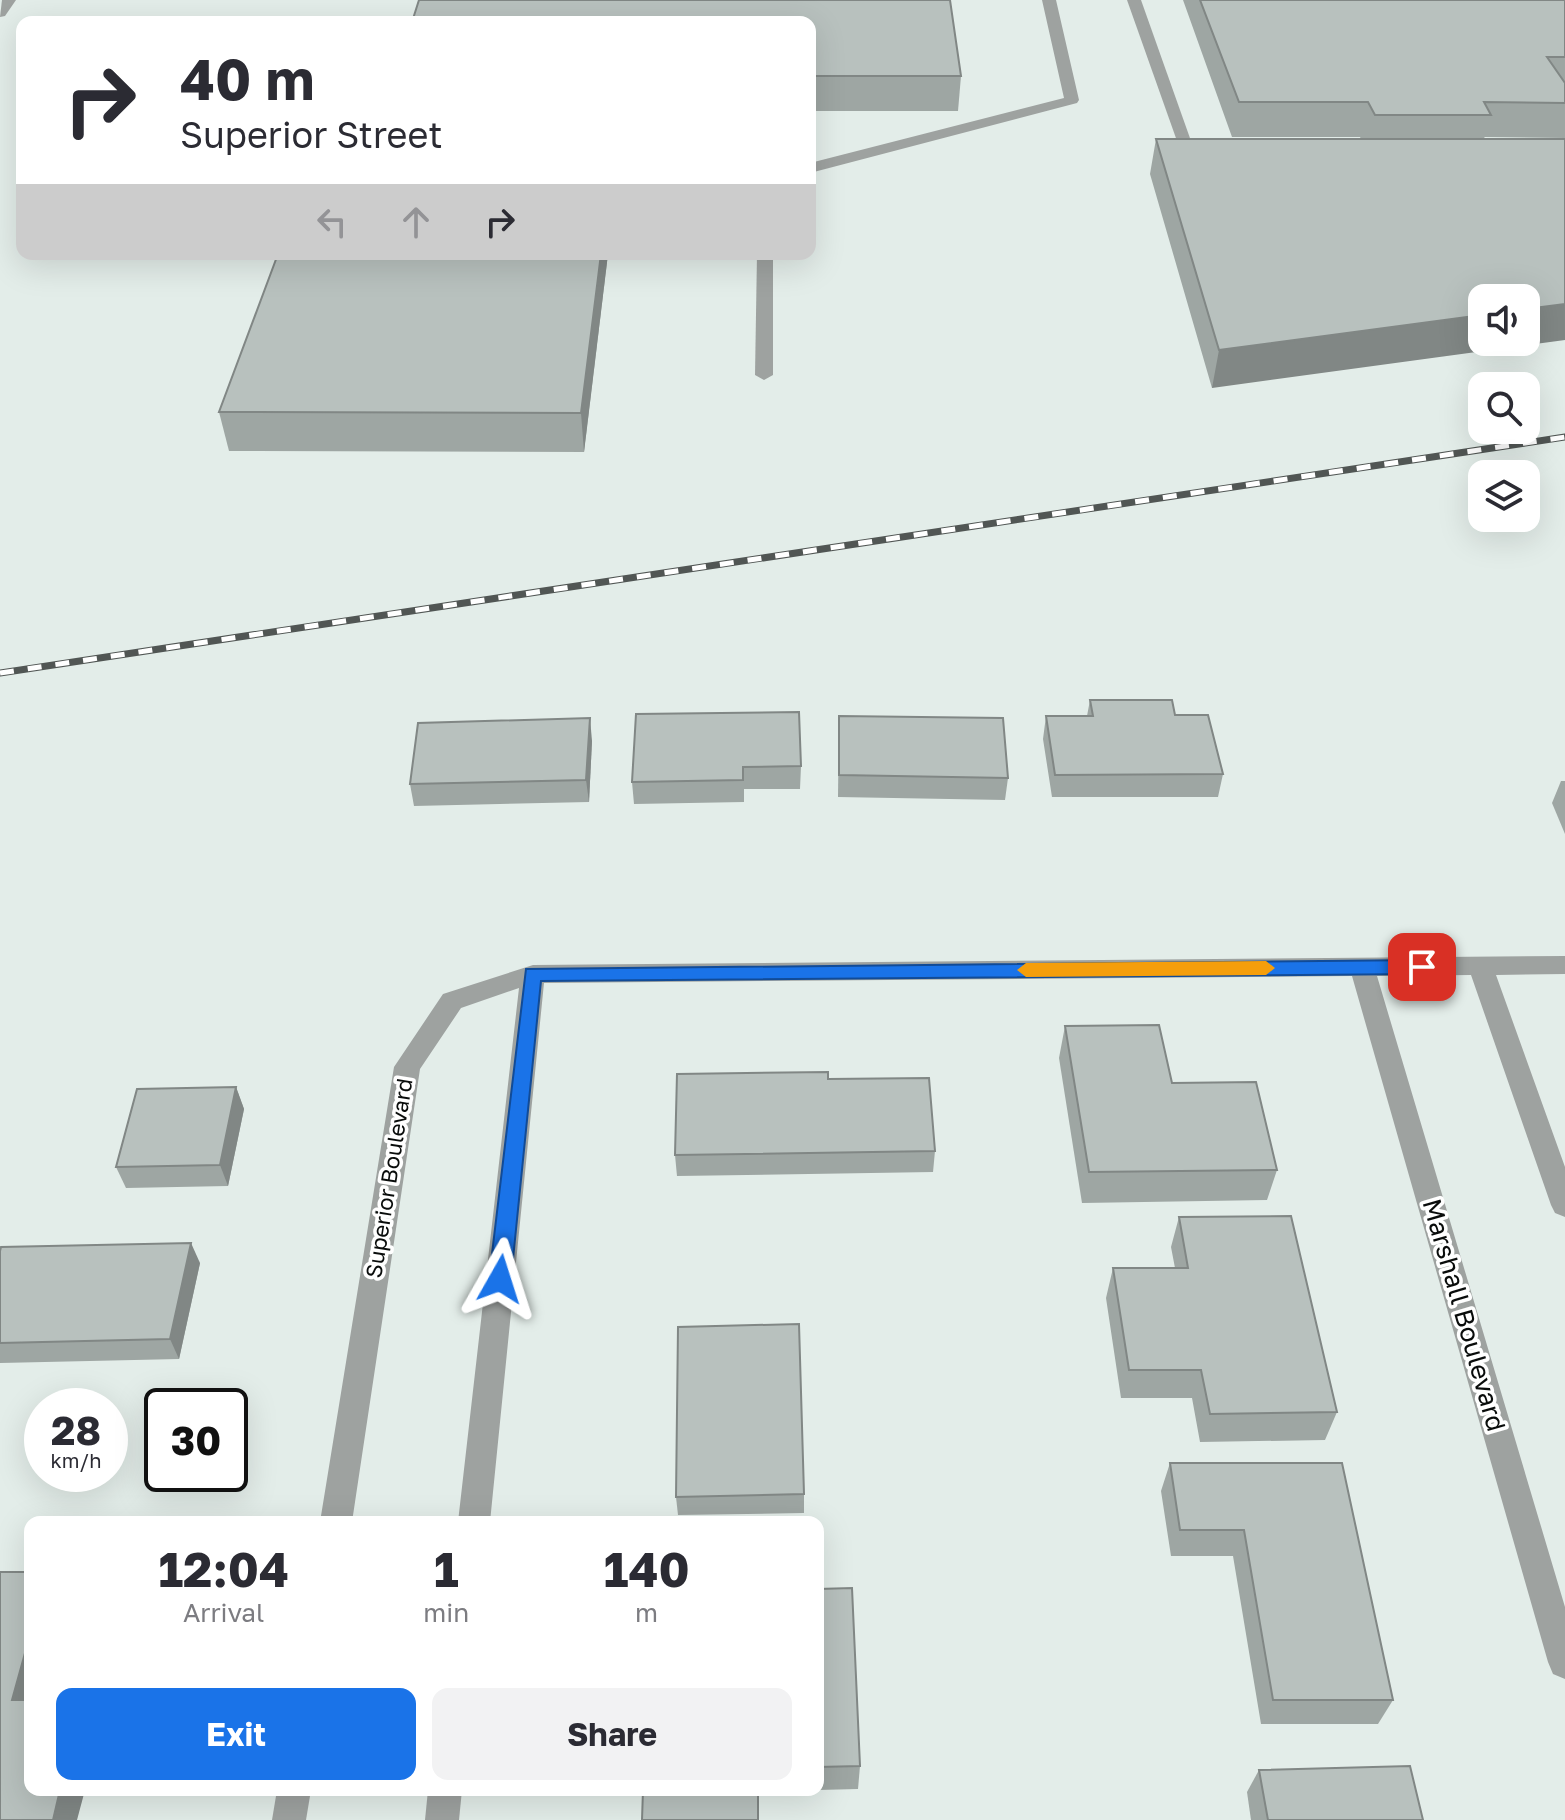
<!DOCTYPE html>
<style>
:root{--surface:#fff;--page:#f2f2f3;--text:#2b2b33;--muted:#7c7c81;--accent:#1a73e8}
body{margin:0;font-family:"Golos Text",sans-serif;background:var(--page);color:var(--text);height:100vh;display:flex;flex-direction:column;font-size:30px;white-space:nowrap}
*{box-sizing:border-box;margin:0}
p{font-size:26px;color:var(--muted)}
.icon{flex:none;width:44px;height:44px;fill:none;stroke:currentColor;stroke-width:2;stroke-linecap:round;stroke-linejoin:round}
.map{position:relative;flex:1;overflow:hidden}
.drawer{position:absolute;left:24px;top:1516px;width:800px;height:280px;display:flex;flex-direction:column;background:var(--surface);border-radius:16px;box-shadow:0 8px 32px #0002}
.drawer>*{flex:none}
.banner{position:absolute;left:16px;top:16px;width:800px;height:244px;border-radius:16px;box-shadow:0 8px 32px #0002;background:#fff;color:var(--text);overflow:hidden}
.buttons{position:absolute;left:1468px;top:284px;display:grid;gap:16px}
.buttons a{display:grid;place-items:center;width:72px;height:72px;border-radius:16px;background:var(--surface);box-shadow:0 8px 32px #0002;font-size:40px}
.speed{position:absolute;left:24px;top:1388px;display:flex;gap:16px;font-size:40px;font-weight:700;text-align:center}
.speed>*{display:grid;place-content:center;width:104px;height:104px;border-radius:50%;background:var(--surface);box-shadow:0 8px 32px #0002;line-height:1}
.speed small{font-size:20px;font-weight:400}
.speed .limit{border:4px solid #111;border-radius:12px;background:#fff;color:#111}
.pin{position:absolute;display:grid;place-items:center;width:68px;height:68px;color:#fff;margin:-34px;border-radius:16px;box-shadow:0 4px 12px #0006}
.me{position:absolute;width:88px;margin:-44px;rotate:6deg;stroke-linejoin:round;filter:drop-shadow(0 0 6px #0008)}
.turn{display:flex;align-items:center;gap:28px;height:168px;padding:0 32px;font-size:36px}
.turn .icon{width:104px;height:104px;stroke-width:2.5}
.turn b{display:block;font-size:56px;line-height:68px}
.lanes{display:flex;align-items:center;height:76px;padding:0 32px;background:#0003;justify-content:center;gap:40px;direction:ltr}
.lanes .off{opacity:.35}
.eta{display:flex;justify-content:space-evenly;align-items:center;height:136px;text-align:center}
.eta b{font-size:48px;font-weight:700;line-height:56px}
.action{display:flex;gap:16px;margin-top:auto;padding:16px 32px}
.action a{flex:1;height:92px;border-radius:16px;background:var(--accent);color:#fff;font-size:32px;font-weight:700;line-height:92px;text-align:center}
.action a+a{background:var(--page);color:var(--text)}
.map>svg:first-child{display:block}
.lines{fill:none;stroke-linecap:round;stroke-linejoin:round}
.lane{fill:#9ea2a0;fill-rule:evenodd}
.street{fill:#9ea2a0;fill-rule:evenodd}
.rail-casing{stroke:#515654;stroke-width:7}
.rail{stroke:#fff;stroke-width:5;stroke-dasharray:14;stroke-linecap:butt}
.wall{fill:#9ea6a3}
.shaded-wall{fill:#818785}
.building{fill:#b8c1be;stroke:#818785;stroke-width:2}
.route{fill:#1a73e8;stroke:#114b97;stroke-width:2}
.slow{fill:#f59e0b}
.labels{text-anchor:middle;stroke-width:7;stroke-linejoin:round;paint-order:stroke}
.street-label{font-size:22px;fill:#090c0b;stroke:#fff}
.near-street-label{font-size:26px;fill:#090c0b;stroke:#fff}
</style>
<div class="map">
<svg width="1565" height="1820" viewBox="0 0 1565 1820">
<rect width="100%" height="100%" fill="#e3ede9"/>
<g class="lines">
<!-- lane -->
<g class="lane">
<polygon points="2,0 16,0 5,16 0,17"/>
<polygon points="1042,0 1056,0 1079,100 1077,103 810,173 810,163 1064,98"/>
<polygon points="757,254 773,254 773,375 764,380 755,375"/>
</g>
<!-- street -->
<g class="street">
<polygon points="1127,0 1141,0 1191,141 1189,144 1179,144 1177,141"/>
<polygon points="1565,956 1565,974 1496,975 1565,1167 1565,1217 1555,1213 1551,1205 1471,975 1377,976 1565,1607 1565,1679 1553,1674 1548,1662 1352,976 544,983 490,1522 458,1522 519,988 461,1008 420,1069 352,1522 320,1522 394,1067 443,994 533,965"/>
<polygon points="277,1790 311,1790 306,1820 272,1820"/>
<polygon points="428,1790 462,1790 459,1820 425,1820"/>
</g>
<defs>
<polyline id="rail" points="0,673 1565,437"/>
</defs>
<!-- rail casing -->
<use href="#rail" class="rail-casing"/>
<!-- rail -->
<use href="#rail" class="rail"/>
</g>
<!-- wall -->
<g class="wall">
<polygon points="1183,0 1565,0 1565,138 1485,137 1212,388 1150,174 1156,139 1361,139 1360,137 1232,137"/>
<polygon points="810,22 961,76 958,111 810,111"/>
<polygon points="608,254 584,452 229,451 219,412"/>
<polygon points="1090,700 1175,715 1223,774 1218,797 1052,797 1043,739 1046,716 1087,716"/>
<polygon points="636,714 801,766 800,789 744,789 744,802 634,804 632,782"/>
<polygon points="839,716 1008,778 1005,800 838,797"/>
<polygon points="592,741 589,802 414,806 410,784"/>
<polygon points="1561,781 1565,781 1565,834 1552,803"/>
<polygon points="1065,1026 1172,1083 1277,1170 1267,1200 1082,1203 1059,1058"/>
<polygon points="828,1079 935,1151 933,1172 677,1176 675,1155"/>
<polygon points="236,1087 244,1109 228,1186 126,1188 116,1167"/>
<polygon points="1179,1217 1337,1412 1325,1440 1200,1442 1192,1398 1121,1398 1106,1298 1113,1268 1175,1268 1171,1247"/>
<polygon points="0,1251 200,1263 179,1359 0,1363"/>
<polygon points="1170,1463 1342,1463 1393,1700 1378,1724 1261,1724 1233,1556 1171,1556 1161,1491"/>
<polygon points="804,1494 804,1513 678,1515 676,1497"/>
<polygon points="818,1589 860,1766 858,1789 818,1790"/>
<polygon points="1259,1770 1423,1820 1251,1820 1247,1792"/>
</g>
<!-- shaded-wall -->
<g class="shaded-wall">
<polygon points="601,254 608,254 584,452 581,413"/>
<polygon points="1565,304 1565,340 1212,388 1219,350 1482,315 1482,342 1526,342 1526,309"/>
<polygon points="590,718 592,741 589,802 586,780"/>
<polygon points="236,1087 244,1109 228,1186 220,1165"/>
<polygon points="191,1243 200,1263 179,1359 170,1339"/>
<polygon points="30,1635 30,1721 12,1700"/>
<polygon points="60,1790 85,1790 77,1820 53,1820"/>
</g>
<!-- building -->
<g class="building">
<polygon points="419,0 950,0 961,76 810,76 810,22 412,22"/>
<polygon points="1200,0 1565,0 1565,57 1547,57 1565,83 1565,103 1484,102 1491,115 1375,115 1368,102 1239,102"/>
<polygon points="1156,139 1565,139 1565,304 1526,309 1526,298 1482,298 1482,315 1219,350"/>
<polygon points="278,254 601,254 581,413 219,412"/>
<polygon points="1090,700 1172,700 1175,715 1208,715 1223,774 1055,775 1046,716 1093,716"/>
<polygon points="799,712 801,766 743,767 743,780 632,782 636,714"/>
<polygon points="839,716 1003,718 1008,778 839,775"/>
<polygon points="590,718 586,780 410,784 418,723"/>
<polygon points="1159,1025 1172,1083 1256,1082 1277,1170 1089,1172 1065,1026"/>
<polygon points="828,1072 828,1079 929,1078 935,1151 675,1155 677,1074"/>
<polygon points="236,1087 220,1165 116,1167 137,1089"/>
<polygon points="1291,1216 1337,1412 1210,1414 1201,1370 1129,1370 1113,1268 1188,1268 1179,1217"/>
<polygon points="191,1243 170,1339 0,1343 0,1251 1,1247"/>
<polygon points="799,1324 804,1494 676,1497 678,1327"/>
<polygon points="1170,1463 1342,1463 1393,1700 1273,1700 1244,1530 1180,1530"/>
<polygon points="0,1572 30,1572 30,1635 12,1700 30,1700 30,1790 60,1790 53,1820 0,1820"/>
<polygon points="852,1588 860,1766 818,1767 818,1589"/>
<polygon points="1410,1766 1423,1820 1268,1820 1259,1770"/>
<polygon points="643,1790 758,1790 758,1820 642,1820"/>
</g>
<!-- route -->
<polygon class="route" points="1422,960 1431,967 1422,974 541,981 511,1279 508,1285 500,1288 492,1285 489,1279 526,969"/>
<!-- slow -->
<polygon class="slow" points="1266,961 1275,968 1266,975 1026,977 1017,970 1026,963"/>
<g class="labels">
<!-- street labels -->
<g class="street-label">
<text transform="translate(389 1178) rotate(-81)" y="8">Superior Boulevard</text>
</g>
<!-- near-street labels -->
<g class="near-street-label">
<text transform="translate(1464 1315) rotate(74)" y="9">Marshall Boulevard</text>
</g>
</g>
</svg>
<div class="buttons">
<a><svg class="icon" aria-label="sound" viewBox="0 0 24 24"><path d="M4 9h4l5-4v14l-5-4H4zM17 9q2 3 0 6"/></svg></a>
<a><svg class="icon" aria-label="search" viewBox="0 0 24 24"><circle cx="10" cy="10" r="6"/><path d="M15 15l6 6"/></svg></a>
<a><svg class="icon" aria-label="layers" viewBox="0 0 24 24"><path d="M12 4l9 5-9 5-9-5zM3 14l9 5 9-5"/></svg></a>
</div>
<div class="speed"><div>28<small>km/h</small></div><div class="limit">30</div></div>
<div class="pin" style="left:1422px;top:967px;background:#d93025"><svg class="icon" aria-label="arrive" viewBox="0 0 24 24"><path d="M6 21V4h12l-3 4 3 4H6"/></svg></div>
<svg class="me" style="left:500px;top:1279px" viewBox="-20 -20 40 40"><path d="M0-17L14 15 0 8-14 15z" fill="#1a73e8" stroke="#fff" stroke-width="4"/></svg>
<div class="banner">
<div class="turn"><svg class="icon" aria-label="right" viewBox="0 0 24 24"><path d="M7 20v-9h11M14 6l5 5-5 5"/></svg><div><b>40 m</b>Superior Street</div></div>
<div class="lanes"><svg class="icon off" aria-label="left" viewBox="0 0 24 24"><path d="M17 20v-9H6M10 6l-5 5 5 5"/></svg><svg class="icon off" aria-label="ahead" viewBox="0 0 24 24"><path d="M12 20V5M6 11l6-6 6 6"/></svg><svg class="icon" aria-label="right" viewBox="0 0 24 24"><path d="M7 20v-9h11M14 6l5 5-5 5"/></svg></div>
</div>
<section class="drawer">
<div class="eta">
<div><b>12:04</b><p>Arrival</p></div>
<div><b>1</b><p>min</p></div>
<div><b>140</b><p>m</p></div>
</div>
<div class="action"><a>Exit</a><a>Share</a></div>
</section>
</div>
